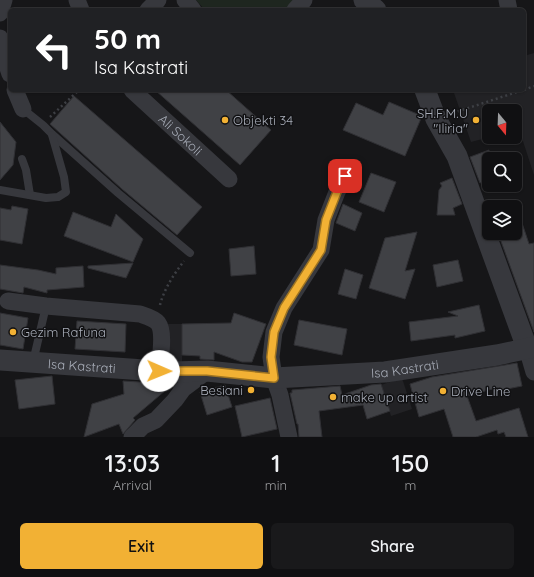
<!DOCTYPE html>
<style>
:root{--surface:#101012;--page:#19191b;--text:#f1f3f6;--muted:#9c9d9f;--line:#303032;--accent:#f2b134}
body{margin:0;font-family:Quicksand,sans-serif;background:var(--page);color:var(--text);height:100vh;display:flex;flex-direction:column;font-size:15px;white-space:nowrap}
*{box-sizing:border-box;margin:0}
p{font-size:13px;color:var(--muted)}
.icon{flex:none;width:22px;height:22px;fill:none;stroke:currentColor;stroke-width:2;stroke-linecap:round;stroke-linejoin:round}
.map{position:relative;height:437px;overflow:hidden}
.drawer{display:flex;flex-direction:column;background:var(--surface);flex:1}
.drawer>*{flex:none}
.guide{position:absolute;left:8px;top:8px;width:518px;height:84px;border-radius:6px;box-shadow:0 1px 3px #0004,0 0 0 1px var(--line);background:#202124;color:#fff;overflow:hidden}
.needle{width:26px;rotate:161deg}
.fabs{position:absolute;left:482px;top:104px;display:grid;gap:8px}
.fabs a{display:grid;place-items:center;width:40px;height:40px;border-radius:6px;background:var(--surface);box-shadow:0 1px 3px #0004,0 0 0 1px var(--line);font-size:20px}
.pin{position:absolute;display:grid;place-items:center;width:34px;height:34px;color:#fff;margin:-17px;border-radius:8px;box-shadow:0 2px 6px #0006}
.me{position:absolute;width:44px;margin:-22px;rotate:91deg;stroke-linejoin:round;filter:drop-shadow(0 0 3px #0008)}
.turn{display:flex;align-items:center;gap:14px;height:84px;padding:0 20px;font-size:18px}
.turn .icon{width:52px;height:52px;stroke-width:2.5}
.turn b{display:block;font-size:28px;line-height:34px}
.eta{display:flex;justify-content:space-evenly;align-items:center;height:68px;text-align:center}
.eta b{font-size:24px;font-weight:600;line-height:28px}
.primary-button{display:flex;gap:8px;margin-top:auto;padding:8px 20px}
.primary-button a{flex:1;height:46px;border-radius:6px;background:var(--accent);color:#111;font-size:16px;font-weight:600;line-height:46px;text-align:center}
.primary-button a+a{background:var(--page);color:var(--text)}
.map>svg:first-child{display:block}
.built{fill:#222225}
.green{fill:#1e261f}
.building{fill:#404145;stroke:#303034}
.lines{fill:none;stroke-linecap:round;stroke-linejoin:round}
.path{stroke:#3d3f44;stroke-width:2.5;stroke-dasharray:2 3;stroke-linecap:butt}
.service{stroke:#37383d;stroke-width:8}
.minor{stroke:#37383d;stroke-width:17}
.tertiary{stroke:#37383d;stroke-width:21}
.route-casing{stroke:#9d7322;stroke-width:10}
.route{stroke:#f2b134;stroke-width:7}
.poi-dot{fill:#f2b134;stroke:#111113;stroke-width:1.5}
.labels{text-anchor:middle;stroke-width:3;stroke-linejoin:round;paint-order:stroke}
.poi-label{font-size:13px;fill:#a8adb8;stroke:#111113;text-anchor:start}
.street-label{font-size:13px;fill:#a8adb8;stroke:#111113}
</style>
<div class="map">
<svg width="534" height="437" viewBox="0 0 534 437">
<rect width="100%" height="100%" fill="#161618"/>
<!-- built -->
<g class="built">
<polygon points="534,53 534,175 519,129 515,130 515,111 489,111 489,137 490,137 471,142 453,90 524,90 524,56"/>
<rect x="163" y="324" width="19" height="39"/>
<polygon points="402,378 412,409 391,416 381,385"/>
</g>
<!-- green -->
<polygon class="green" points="196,0 296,0 289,10 205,10"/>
<!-- building -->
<g class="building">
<polygon points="155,90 226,90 271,130 240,165"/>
<polygon points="74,96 202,207 177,235 122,189 50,124"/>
<polygon points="389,102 422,116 405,156 343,130 356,103 383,115"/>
<polygon points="0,122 16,142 13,165 0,180"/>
<polygon points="489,150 489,180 480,183 470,157"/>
<polygon points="371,173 396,182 384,212 359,202"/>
<polygon points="452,178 462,204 453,208 455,215 437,215 439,190 442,186 440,183"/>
<polygon points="343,204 362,213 355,231 336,223"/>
<polygon points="12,206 28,209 22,244 0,240 0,208 11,210"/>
<polygon points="517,208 529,244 534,243 534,332 498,233 515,233 515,209"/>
<polygon points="73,212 111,227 116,214 143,239 133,262 64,236"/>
<polygon points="417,232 405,271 415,269 405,299 369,288 385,238"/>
<polygon points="254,246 256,274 231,276 229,249"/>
<polygon points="458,260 463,281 437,287 433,265"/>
<polygon points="133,263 126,278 88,268 88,266"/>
<polygon points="0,265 38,270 56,274 56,268 83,266 84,287 47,290 47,293 24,287 23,293 0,289"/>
<polygon points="345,269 363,275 356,299 338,294"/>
<polygon points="479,305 485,331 455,338 455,335 411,341 409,322 458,316 448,312"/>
<polygon points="0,313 28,318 23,349 0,345"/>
<polygon points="234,313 266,324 252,362 242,362 214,352 214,360 200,359 200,356 182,355 182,324 231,323"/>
<polygon points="299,320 347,329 342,355 294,345"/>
<polygon points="77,321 126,324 125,352 75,349"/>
<polygon points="517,363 522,386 497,391 496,388 467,396 476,421 519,408 528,437 506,437 504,432 498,434 497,430 476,437 453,437 444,409 419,417 410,384 432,377"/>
<polygon points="52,376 55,404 19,409 15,380"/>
<polygon points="123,381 173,384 133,418 135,420 123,434 119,424 84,437 92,404 124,394"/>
<polygon points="381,384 390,411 367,419 363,405 319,411 322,437 299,437 298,424 297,424 290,393 292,393 292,390 340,386 342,395 371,385"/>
<polygon points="225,385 232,407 207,415 200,392"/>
<polygon points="270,398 277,429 242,437 235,406"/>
</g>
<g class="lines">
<!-- path -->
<g class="path">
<polyline points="524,90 534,86"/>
<polyline points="453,113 523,90"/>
<polyline points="50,117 79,90"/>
<path d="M160,305C164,289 174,274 184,261"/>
</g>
<!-- service -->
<g class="service">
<polyline points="23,109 43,125 52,134 118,193 190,253"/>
<polyline points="22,159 26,170 30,195"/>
<polyline points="0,190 46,198 58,197 66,192 64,177 52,135"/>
<polyline points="33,362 46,306"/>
</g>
<!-- minor -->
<g class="minor">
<polyline points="77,0 81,10"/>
<polyline points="185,0 193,10"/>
<polyline points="507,0 509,10"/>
<polyline points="148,10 158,0"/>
<polyline points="295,10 304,0"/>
<polyline points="0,13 4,0"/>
<polyline points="0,38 1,47 10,74"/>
<polyline points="15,90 23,109"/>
<path id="s1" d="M132,90L229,179"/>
<path d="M8,301L46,306L140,314C146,316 154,318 158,323C165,332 160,359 159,371"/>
<polyline points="527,348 534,372"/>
<polyline points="132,437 143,426 156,420 175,400 183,389 207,371"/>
<polyline points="289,437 280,395 274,378 271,357 274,332 284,308 321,250 326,220 337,192 345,176"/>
</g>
<!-- tertiary -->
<g class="tertiary">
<polyline points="364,0 376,10"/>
<polyline points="425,90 436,119 457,156 527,348"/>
<path id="s2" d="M0,360L173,372L207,371L274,378L385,372L497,355L534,347"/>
</g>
</g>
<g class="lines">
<defs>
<polyline id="route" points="159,371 207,371 274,378 271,357 274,332 284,308 321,250 326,220 337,192 345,176"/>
</defs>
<!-- route casing -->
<use href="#route" class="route-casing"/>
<!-- route -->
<use href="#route" class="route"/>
</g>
<!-- markers -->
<g class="poi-dot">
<circle cx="225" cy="120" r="4"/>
<circle cx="476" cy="120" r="4"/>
<circle cx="13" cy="332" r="4"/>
<circle cx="251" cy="390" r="4"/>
<circle cx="443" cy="391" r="4"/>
<circle cx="333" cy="397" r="4"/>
</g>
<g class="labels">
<!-- poi labels -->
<g class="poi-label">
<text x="468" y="118" text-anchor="end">SH.F.M.U<tspan x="468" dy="15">"Iliria"</tspan></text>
<text x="233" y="125">Objekti 34</text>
<text x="21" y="337">Gezim Rafuna</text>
<text x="243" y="395" text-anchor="end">Besiani</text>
<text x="451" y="396">Drive Line</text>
<text x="341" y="402">make up artist</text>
</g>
<!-- street labels -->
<g class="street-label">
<text dy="5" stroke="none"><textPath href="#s1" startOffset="66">Ali Sokoli</textPath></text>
<text dy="5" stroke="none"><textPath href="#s2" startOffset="82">Isa Kastrati</textPath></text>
<text dy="5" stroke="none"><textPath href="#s2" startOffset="406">Isa Kastrati</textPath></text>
</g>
</g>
</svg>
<div class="fabs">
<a><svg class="needle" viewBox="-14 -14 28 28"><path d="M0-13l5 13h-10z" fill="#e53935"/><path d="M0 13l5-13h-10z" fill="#9c9d9f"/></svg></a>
<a><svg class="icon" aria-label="search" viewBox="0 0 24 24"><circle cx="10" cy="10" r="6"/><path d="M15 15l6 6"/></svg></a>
<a><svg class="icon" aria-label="layers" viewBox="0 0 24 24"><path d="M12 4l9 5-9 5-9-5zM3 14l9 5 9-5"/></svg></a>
</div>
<div class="pin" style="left:345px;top:176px;background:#d93025"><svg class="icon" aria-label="arrive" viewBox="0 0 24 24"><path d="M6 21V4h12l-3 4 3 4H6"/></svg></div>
<svg class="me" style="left:159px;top:371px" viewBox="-20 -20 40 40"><circle r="19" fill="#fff"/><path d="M0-13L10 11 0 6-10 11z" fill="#f2b134"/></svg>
<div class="guide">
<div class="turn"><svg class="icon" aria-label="left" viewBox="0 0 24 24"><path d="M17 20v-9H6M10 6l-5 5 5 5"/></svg><div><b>50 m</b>Isa Kastrati</div></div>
</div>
</div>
<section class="drawer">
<div class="eta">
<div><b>13:03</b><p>Arrival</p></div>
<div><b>1</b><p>min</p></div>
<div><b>150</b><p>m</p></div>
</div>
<div class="primary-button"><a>Exit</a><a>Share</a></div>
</section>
